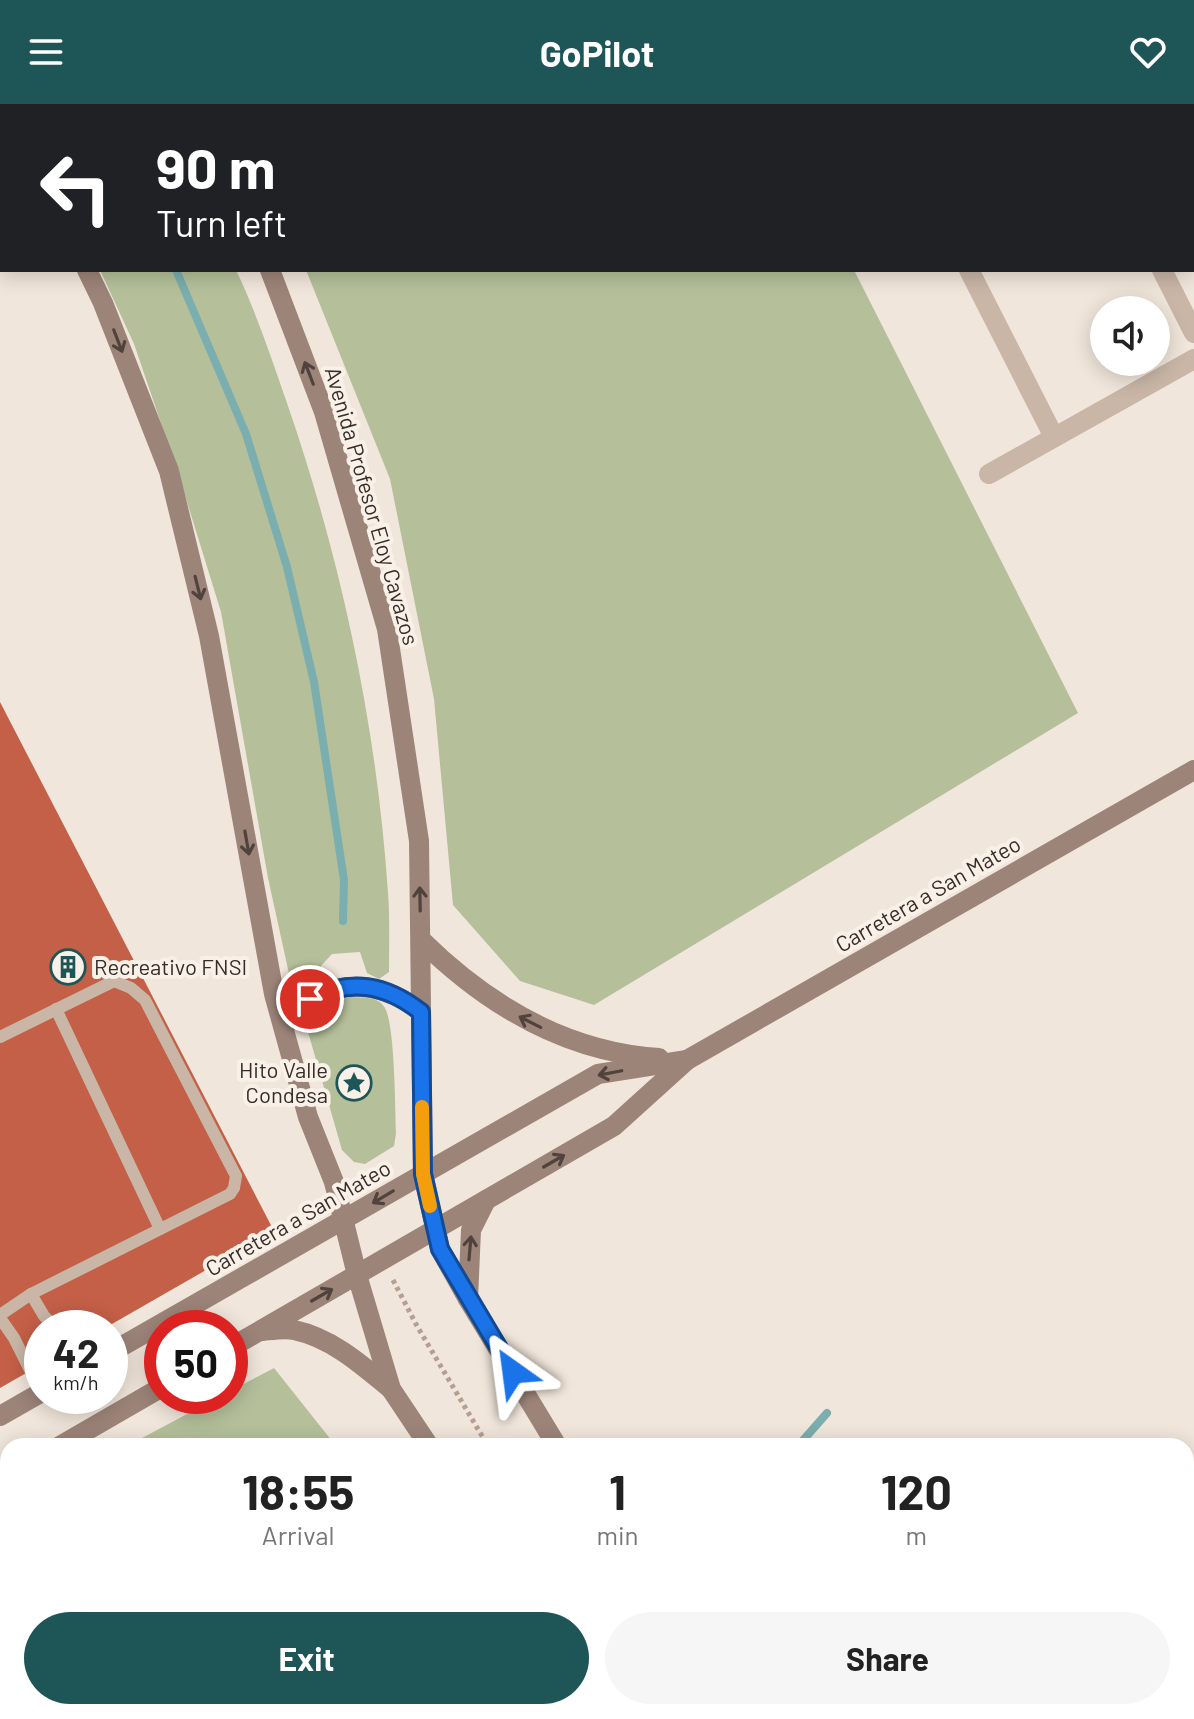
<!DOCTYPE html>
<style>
:root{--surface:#fff;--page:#f6f6f6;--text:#222;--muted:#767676;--accent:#1e5557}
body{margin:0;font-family:Barlow,sans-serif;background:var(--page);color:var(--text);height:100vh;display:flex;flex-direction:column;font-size:30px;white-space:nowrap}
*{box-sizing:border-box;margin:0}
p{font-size:26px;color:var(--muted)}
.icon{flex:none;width:44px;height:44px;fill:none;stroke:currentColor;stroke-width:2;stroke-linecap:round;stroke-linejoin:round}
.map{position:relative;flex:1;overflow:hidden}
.sheet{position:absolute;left:0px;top:1334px;width:1194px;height:282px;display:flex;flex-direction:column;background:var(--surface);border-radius:24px 24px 0 0;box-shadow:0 4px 20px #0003}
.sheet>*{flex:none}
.hud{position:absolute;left:0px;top:0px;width:1194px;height:168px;box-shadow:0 4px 20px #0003;background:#202124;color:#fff;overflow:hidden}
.buttons{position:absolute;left:1090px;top:192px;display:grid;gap:16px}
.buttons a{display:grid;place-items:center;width:80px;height:80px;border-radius:50%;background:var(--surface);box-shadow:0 4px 20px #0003;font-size:40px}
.speed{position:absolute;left:24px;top:1206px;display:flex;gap:16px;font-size:40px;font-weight:700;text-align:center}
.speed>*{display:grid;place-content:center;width:104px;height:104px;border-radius:50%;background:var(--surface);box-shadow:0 4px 20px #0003;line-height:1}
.speed small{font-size:20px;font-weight:400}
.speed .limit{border:12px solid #d22;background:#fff;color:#111}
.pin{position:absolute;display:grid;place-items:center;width:68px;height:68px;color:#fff;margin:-34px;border:4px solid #fff;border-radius:50%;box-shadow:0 2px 8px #0007}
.me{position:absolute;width:88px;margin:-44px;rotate:329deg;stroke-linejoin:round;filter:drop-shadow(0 0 6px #0008)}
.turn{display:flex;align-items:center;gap:28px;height:168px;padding:0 24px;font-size:36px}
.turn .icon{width:104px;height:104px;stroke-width:2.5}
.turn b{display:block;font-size:56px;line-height:68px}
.eta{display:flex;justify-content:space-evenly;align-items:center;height:136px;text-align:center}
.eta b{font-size:48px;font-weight:700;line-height:56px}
.cta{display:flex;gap:16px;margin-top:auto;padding:16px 24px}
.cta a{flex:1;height:92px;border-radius:48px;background:var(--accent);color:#fff;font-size:32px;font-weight:700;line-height:92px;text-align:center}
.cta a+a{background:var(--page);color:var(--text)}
header{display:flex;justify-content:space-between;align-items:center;height:104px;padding:0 24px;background:var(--accent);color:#fff;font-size:36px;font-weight:700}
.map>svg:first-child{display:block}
.green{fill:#b5c09b}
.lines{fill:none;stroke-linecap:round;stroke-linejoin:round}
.stream{stroke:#7baeae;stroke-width:8}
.building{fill:#c46047}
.path{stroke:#b59f92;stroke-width:5;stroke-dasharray:4 4;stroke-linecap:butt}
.service{stroke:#c9b6a7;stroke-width:12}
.minor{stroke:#c9b6a7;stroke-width:20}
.secondary{stroke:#9d8479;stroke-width:20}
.oneway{stroke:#50423c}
.route-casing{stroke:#114b97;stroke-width:20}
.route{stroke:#1a73e8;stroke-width:14}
.slow{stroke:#f59e0b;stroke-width:14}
.labels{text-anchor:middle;stroke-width:8;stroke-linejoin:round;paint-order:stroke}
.street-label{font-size:22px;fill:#362c28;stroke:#f9f0e8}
.poi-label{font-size:22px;fill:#362c28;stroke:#f9f0e8;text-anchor:start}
</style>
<header><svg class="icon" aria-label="menu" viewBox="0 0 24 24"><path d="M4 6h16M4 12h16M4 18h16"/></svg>GoPilot<svg class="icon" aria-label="heart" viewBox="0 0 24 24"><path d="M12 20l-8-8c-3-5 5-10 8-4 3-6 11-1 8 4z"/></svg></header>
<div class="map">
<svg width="1194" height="1615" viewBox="0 0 1194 1615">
<rect width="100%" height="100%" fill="#f1e6db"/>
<!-- green -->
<g class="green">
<polygon points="296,0 770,0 771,2 292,2"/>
<path d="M100,166H236C257,210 272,256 288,302C342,459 377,624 388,789C390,815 389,842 389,868L379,875L367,869L360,848L332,850L321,862L316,881L293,888L268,774L221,508L179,372L134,240Z"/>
<polygon points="306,166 854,166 1078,609 594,901 520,877 453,801 434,595 390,375"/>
<path d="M351,893C363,894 378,892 385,904C395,922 395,1004 396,1029L394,1042L365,1060L354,1058L342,1046L308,928C316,900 324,899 351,893Z"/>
<polygon points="274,1264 336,1342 127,1342 221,1292 230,1292 230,1287"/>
<polygon points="318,1608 549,1608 554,1615 324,1615"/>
</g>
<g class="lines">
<!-- stream -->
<g class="stream">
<polyline points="86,0 88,2"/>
<polyline points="176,166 246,330 287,463 314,578 344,776 343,817"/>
<polyline points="798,1342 827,1309"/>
<polyline points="482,1615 493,1608"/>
</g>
</g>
<!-- building -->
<polygon class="building" points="0,598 274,1127 105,1224 42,1224 42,1260 0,1284"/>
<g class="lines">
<!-- path -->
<g class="path">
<polyline points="393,1176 417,1222 488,1342"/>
<polyline points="669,1608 676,1615"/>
</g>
<!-- service -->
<g class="service">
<polyline points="56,905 160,1125"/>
<polyline points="0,933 114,877 131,884 145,896 236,1072 234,1084 230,1090 31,1190 0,1211"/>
<polyline points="31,1190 44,1212 56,1224"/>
<polyline points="0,1214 14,1234 41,1288"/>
</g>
<!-- minor -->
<g class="minor">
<polyline points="884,0 885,2"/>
<polyline points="1077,0 1078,2"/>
<polyline points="969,166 1054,333"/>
<polyline points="1162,166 1194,229"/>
<polyline points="989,370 1194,255"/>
</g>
<!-- secondary -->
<g class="secondary">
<polyline points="5,0 6,2"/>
<polyline points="195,0 197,2"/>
<polyline points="87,166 103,199 169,367 209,532 274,890 308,1013 334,1078 357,1171 391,1285 429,1342"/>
<polyline points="270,166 324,308 387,525 419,737 423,1070 440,1145 468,1195 557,1342"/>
<path d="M421,836C486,900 565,948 659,954"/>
<path d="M284,924C287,919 290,912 294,907C298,901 307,897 314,893C352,874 390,883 421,908"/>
<polyline points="468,1195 471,1126 486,1096"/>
<path d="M263,1227C273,1226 285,1224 294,1226C332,1234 362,1261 391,1285"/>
<polyline points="230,1244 614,1022 687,956 1194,666"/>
<polyline points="110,1249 598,970 687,956"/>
<polyline points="0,1312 42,1288"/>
<polyline points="60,1342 162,1283"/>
<polyline points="0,1376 8,1372"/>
<polyline points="607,1608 612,1615"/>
<polyline points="734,1608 739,1615"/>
</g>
</g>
<!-- one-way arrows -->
<defs><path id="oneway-shaft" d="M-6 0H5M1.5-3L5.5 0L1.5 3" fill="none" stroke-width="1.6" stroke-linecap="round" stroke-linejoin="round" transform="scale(2)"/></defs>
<g class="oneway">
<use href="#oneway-shaft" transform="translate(118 237) rotate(69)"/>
<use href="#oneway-shaft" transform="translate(309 269) rotate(-111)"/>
<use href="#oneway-shaft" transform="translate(198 484) rotate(76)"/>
<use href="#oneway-shaft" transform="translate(247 739) rotate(80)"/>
<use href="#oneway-shaft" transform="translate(420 795) rotate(-91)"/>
<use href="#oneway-shaft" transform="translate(530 918) rotate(-153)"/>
<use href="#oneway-shaft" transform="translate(610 969) rotate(169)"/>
<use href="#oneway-shaft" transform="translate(554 1057) rotate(-30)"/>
<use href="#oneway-shaft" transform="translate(383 1093) rotate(149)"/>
<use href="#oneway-shaft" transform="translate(470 1144) rotate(-85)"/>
<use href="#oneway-shaft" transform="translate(322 1191) rotate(-30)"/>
</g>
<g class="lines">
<defs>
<path id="route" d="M310,895C351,874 385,880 421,908L423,1070L440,1145L513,1268"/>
</defs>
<!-- route casing -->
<use href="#route" class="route-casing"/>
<!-- route -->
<use href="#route" class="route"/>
<!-- slow -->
<polyline class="slow" points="422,1003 423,1070 430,1102"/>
</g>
<!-- icons -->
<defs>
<symbol id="building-ring" viewBox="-11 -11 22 22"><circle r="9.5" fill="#f9f0e8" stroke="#1e5557" stroke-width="1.5"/><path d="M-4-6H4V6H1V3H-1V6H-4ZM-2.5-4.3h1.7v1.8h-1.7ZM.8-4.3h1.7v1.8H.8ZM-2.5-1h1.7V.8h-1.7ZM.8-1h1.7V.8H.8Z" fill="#1e5557"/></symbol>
<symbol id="sight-ring" viewBox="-11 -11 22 22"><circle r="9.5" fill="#f9f0e8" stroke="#1e5557" stroke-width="1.5"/><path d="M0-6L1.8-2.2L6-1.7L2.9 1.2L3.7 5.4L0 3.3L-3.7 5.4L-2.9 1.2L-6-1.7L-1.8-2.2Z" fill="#1e5557"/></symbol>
</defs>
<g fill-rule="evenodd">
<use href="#building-ring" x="48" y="843" width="40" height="40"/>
<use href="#sight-ring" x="334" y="959" width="40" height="40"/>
</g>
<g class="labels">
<!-- street labels -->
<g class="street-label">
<text transform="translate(372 402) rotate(74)" y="8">Avenida Profesor Eloy Cavazos</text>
<text transform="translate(928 790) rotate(-30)" y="8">Carretera a San Mateo</text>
<text transform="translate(298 1114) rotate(-30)" y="8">Carretera a San Mateo</text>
</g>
<!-- poi labels -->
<g class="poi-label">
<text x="94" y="871">Recreativo FNSI</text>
<text x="328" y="974" text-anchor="end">Hito Valle<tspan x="328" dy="25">Condesa</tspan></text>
</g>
</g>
</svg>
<div class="buttons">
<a><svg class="icon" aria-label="sound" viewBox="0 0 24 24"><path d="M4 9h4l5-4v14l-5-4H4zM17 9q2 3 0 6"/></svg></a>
</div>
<div class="speed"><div>42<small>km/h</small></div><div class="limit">50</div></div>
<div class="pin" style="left:310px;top:895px;background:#d93025"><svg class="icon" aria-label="arrive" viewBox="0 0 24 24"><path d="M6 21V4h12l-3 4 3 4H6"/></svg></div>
<svg class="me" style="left:513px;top:1268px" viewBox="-20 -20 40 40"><path d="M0-17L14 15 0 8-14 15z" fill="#1a73e8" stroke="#fff" stroke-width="4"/></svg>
<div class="hud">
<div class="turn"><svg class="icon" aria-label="left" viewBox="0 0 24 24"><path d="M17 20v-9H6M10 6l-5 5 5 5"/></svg><div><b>90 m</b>Turn left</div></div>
</div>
<section class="sheet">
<div class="eta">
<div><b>18:55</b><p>Arrival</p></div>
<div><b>1</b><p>min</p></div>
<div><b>120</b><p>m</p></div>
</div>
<div class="cta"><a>Exit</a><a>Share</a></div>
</section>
</div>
